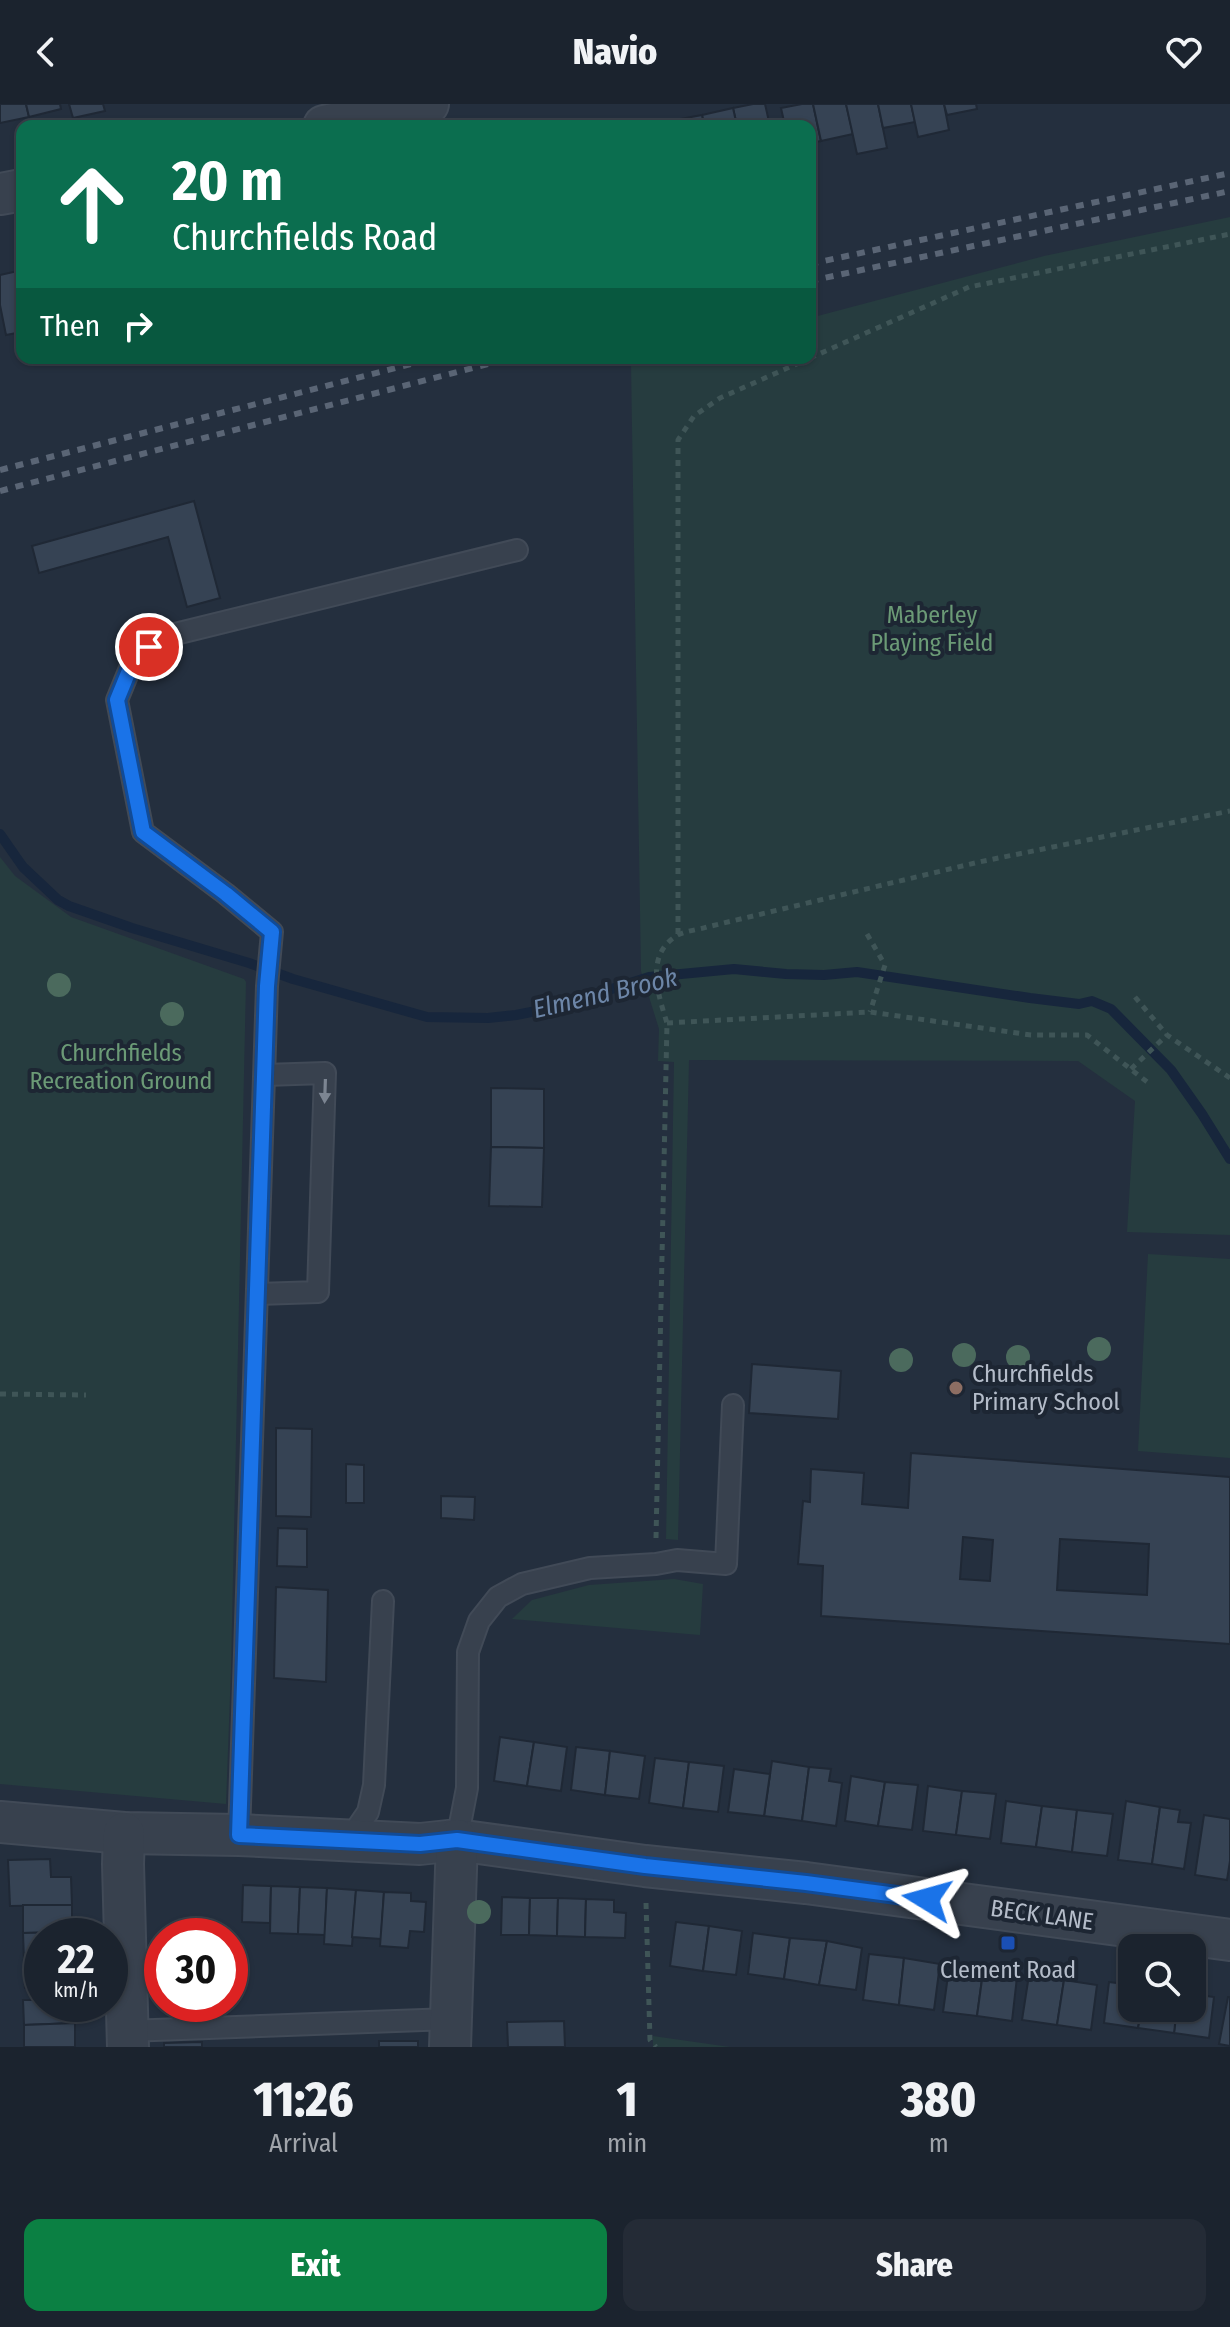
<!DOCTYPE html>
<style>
:root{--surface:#1b232e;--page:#242b36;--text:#f1f3f6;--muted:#a0a4aa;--line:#39404a;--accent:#0b8043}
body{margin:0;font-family:"Fira Sans Condensed",sans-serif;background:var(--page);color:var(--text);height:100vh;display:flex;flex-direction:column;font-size:30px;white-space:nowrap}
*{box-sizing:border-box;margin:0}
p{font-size:26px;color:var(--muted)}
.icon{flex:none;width:44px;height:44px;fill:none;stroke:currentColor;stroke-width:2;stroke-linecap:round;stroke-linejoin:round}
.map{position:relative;height:1943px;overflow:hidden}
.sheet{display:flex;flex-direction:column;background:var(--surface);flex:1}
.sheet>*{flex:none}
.hud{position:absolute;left:16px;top:16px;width:800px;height:244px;border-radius:16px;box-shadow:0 2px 6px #0004,0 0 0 2px var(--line);background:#0b6e4f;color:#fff;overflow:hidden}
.buttons{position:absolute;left:1118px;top:1830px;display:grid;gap:16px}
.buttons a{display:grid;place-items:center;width:88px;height:88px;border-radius:16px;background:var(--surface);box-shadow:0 2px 6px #0004,0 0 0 2px var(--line);font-size:40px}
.speed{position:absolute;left:24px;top:1814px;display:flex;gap:16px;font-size:40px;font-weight:700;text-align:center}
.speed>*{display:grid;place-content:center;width:104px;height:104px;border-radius:50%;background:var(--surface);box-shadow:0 2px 6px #0004,0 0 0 2px var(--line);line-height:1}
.speed small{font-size:20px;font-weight:400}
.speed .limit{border:12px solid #d22;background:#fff;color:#111}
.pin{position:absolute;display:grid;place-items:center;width:68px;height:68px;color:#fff;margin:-34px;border:4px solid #fff;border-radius:50%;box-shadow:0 2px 8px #0007}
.me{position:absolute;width:88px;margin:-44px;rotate:278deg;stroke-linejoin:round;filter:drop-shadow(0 0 6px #0008)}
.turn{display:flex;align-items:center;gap:28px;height:168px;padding:0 24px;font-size:36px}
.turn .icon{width:104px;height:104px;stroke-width:2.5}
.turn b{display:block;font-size:56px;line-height:68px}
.then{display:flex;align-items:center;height:76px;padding:0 24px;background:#0003;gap:16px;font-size:30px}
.eta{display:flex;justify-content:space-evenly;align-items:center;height:136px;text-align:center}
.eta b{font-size:48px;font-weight:800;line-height:56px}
.primary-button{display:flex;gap:16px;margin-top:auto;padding:16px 24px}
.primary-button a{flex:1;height:92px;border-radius:16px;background:var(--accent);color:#fff;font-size:32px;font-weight:800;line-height:92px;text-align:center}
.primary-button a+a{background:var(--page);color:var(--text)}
header{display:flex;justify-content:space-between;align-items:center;height:104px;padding:0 24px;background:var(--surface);font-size:36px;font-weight:800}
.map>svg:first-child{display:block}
.green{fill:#263c3f}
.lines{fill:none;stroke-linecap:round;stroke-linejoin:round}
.stream{stroke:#17263c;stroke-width:10}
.building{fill:#364354;stroke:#1f2835;stroke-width:2;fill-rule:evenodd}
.lane-casing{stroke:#414a57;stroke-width:24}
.street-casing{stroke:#414a57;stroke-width:44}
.path{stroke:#3f5557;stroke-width:5;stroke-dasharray:6 6;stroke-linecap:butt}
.lane{stroke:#38414e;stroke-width:20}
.street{stroke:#38414e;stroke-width:40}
.rail{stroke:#5a6575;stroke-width:6;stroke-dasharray:8 8;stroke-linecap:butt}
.tree{fill:#4b6a5d}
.oneway{fill:#7c8592}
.route-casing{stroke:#114b97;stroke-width:20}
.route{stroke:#1a73e8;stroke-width:14}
.education-dot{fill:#8d6e63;stroke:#1d2633;stroke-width:3}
.transit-dot{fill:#1a4fb4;stroke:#1d2633;stroke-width:3}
.labels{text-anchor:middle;stroke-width:8;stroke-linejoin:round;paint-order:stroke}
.park-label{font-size:24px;fill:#6b9a76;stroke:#1d2633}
.poi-label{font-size:24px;fill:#b4bcc9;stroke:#1d2633;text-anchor:start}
.street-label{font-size:24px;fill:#b4bcc9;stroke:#1d2633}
.water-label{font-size:26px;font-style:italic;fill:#6d86a8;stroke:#1d2633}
</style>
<header><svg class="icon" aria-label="back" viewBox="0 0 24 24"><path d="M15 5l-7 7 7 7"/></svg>Navio<svg class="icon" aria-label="heart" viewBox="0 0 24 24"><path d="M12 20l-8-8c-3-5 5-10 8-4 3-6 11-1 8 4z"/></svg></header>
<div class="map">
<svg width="1230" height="1943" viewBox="0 0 1230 1943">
<rect width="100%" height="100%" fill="#242f3e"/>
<!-- green -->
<g class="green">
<polygon points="1230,113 1230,1131 1127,1128 1135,997 1078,957 689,956 678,1436 666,1435 674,958 658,957 659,925 641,867 631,262 660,254 810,254 810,214 1044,152"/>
<polygon points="0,753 15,772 71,813 244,875 246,878 231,1565 226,1700 0,1680"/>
<polygon points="1148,1150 1230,1155 1230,1354 1138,1347"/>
<polygon points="674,1475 703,1480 700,1531 512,1515 532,1496 589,1481"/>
<polygon points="653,1932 730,1943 653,1943"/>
</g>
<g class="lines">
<!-- stream -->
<polyline class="stream" points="0,730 23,763 58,796 69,802 132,824 249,859 293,875 427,913 488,914 516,911 552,904 649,873 734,865 786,870 824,871 857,868 1030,894 1079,900 1092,897 1111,905 1171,966 1202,1010 1230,1055"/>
</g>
<!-- building -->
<g class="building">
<polygon points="0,0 26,0 29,13 0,19"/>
<polygon points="26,0 60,0 61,5 29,13"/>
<polygon points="69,0 103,0 105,7 73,14"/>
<polygon points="753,0 765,0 770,22 737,22 733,4"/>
<polygon points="802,0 813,0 821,37 810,39 810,22 785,22 781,4"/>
<polygon points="813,0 846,0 853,30 821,37"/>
<polygon points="846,0 878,0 887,44 857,50"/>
<polygon points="878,0 911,0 915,18 883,24"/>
<polygon points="911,0 944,0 949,26 918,33"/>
<polygon points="944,0 976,0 977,5 947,11"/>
<polygon points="733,4 737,22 704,22 702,11"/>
<polygon points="702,11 704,22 671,22 670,17"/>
<polygon points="22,166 22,228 6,231 0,201 0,171"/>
<polygon points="194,397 220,494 187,503 168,433 39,469 32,442"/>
<polygon points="491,984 544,985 544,1044 491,1043"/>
<polygon points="491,1043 544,1044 542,1103 489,1102"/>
<polygon points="752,1260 841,1267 838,1315 749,1309"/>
<polygon points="276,1324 312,1325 311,1413 276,1412"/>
<path d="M911,1349L1230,1373V1540L821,1512L823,1462L798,1460L803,1397L810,1398L811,1365L864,1369L862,1400L908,1404ZM963,1433L993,1436L990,1477L960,1475ZM1060,1435L1149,1440L1147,1491L1057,1486Z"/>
<polygon points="346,1360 364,1361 364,1399 346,1399"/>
<polygon points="441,1392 475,1393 474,1416 441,1414"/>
<polygon points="278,1424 307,1425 307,1463 277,1462"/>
<polygon points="276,1483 328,1486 326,1578 274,1574"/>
<polygon points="500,1633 534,1638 527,1682 494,1677"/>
<polygon points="534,1638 567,1643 561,1687 527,1682"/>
<polygon points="576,1643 610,1647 605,1691 571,1686"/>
<polygon points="610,1647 645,1652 639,1695 605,1691"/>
<polygon points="655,1654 689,1658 683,1704 649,1699"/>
<polygon points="772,1657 809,1663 802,1717 764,1712"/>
<polygon points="689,1658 724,1662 718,1708 683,1704"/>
<polygon points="809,1663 831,1665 829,1677 842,1679 836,1722 802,1717"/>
<polygon points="734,1665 770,1670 764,1712 728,1708"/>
<polygon points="851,1672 885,1678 878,1722 845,1717"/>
<polygon points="885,1678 918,1681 912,1726 878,1722"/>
<polygon points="928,1682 962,1687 956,1731 923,1727"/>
<polygon points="962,1687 996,1690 990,1735 956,1731"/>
<polygon points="1006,1697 1042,1702 1036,1743 1001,1739"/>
<polygon points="1126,1697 1160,1703 1152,1760 1118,1756"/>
<polygon points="1042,1702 1077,1706 1072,1748 1036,1743"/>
<polygon points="1160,1703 1180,1706 1178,1718 1191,1719 1184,1765 1152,1760"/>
<polygon points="1077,1706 1113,1710 1107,1752 1072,1748"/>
<polygon points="1204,1711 1230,1715 1230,1757 1227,1776 1195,1771"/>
<polygon points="50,1755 51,1773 71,1773 72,1801 10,1802 8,1756"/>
<polygon points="243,1781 271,1782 270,1819 242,1818"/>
<polygon points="271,1782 300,1783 298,1830 270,1829"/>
<polygon points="300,1783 327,1784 325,1831 298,1830"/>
<polygon points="327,1784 356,1786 352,1842 324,1840"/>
<polygon points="356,1786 384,1788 381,1835 352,1833"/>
<polygon points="384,1788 411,1789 411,1797 426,1798 424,1828 410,1827 408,1844 380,1842"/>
<polygon points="502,1793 530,1794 529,1831 501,1831"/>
<polygon points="530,1794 558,1794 557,1832 529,1831"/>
<polygon points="558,1794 586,1795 585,1833 557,1832"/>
<polygon points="586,1795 614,1796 614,1808 626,1809 625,1834 585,1833"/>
<polygon points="23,1801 72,1801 72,1828 23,1829"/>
<polygon points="676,1818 709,1822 703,1867 670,1862"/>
<polygon points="709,1822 742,1827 736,1871 703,1867"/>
<polygon points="72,1828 72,1832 42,1832 42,1856 24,1857 23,1829"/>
<polygon points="753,1829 790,1834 784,1875 748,1870"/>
<polygon points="159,1833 162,1833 162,1900 206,1900 161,1901"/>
<polygon points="790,1834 827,1837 819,1881 784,1875"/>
<polygon points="827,1837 862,1844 856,1886 819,1881"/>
<polygon points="869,1850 904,1854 899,1901 863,1896"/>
<polygon points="904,1854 940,1860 934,1906 899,1901"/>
<polygon points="42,1856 42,1884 25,1884 24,1857"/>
<polygon points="949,1864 983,1868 977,1912 943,1908"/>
<polygon points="983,1868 1017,1873 1012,1917 977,1912"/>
<polygon points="1029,1871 1064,1876 1057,1921 1022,1916"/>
<polygon points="1064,1876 1097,1881 1091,1926 1057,1921"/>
<polygon points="1109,1878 1132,1881 1132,1904 1142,1904 1138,1924 1104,1919"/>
<polygon points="1192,1890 1214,1893 1209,1934 1174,1929 1177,1904 1192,1904"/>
<polygon points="1228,1893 1230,1893 1230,1942 1219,1940"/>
<polygon points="23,1896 42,1896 42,1900 75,1900 75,1919 24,1921"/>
<polygon points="1142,1904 1177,1904 1174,1929 1138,1924"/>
<polygon points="564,1917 565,1943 508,1943 507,1918"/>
<polygon points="75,1919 75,1943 24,1943 24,1921"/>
<rect x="379" y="1937" width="39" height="6"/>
<polygon points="202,1938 202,1943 164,1943 164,1939"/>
</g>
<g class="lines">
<defs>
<g id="lane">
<polyline points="258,1190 318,1188 325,969 265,971"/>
<polyline points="239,1731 267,882 272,828 226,790 143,728 117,596 135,552 163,533 517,446"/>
<polyline points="457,1736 467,1684 468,1548 479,1517 498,1493 522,1480 590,1464 656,1460 677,1456 726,1460 733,1301"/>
<polyline points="348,1737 368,1708 374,1681 383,1497"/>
<polyline points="127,1927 450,1915"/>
</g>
<g id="street">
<polyline points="324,22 428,0"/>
<polyline points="0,90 22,86"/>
<polyline points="0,1718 124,1729 239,1731 420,1740 457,1736 645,1762 806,1779 1230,1836"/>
<polyline points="124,1729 123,1760 128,1943"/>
<polyline points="450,1943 457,1736"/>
</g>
</defs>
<!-- lane casing -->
<use href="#lane" class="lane-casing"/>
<!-- street casing -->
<use href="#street" class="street-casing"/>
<!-- path -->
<g class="path">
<polyline points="810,254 969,183 1230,130"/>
<polyline points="678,830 678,336 694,312 720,294 810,254"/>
<polyline points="867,830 885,861 870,908"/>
<polyline points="1135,893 1167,931 1230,974"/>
<polyline points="667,919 870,908 1031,931 1087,931 1151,981"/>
<polyline points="1131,965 1167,931"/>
<polyline points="0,1290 86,1291"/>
<path d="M656,1434L667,919C658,890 645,852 676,832C684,827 697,826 707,823L979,758L1230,707"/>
<polyline points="646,1799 650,1936 656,1943"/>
</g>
<!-- lane -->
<use href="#lane" class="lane"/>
<!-- street -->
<use href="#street" class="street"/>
<!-- rail -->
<g class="rail">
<polyline points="810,160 1230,69"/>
<polyline points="810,177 1230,87"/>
<polyline points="0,366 434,254"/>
<polyline points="0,387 511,254"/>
</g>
</g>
<!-- trees -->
<g class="tree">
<circle cx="59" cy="881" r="12"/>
<circle cx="172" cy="910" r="12"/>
<circle cx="1099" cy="1245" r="12"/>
<circle cx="964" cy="1251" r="12"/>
<circle cx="1018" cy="1253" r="12"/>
<circle cx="901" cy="1256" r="12"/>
<circle cx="479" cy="1808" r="12"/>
</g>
<!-- one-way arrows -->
<defs><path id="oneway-solid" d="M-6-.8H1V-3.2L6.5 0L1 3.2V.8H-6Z" transform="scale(2)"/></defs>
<use class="oneway" href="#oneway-solid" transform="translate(325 987) rotate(92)"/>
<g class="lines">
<defs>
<polyline id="route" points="149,543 135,552 117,596 143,728 226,790 272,828 267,882 239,1731 420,1740 457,1736 645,1762 806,1779 927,1795"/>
</defs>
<!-- route casing -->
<use href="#route" class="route-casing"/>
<!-- route -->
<use href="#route" class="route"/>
</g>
<!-- markers -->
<circle class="education-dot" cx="956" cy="1284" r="8"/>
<rect class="transit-dot" x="1000" y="1831" width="16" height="16" rx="4"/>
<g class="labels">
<!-- park labels -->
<g class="park-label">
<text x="932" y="519">Maberley<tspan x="932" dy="28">Playing Field</tspan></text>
<text x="121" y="957">Churchfields<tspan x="121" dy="28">Recreation Ground</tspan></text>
</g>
<!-- poi labels -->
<g class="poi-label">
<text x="972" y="1278">Churchfields<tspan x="972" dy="28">Primary School</tspan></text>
<text x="1008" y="1874" text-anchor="middle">Clement Road</text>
</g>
<!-- street labels -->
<g class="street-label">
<text transform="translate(1042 1811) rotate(8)" y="8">BECK LANE</text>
</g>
<!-- water labels -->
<g class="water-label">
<text transform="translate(605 889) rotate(-13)" y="9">Elmend Brook</text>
</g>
</g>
</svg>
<div class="buttons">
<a><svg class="icon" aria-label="search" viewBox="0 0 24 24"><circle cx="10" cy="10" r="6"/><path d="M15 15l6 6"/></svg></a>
</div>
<div class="speed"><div>22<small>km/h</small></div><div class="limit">30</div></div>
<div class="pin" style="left:149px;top:543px;background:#d93025"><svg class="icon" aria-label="arrive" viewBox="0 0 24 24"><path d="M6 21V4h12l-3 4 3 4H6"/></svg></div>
<svg class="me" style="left:927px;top:1795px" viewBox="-20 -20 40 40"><path d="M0-17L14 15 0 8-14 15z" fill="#1a73e8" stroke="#fff" stroke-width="4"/></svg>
<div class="hud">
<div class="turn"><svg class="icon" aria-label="ahead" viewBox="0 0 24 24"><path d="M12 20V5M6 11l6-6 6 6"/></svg><div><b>20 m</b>Churchfields Road</div></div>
<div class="then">Then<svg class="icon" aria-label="right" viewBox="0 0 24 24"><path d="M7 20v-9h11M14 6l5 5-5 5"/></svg></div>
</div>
</div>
<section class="sheet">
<div class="eta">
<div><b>11:26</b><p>Arrival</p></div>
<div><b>1</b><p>min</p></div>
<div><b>380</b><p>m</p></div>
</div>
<div class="primary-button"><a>Exit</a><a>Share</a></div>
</section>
